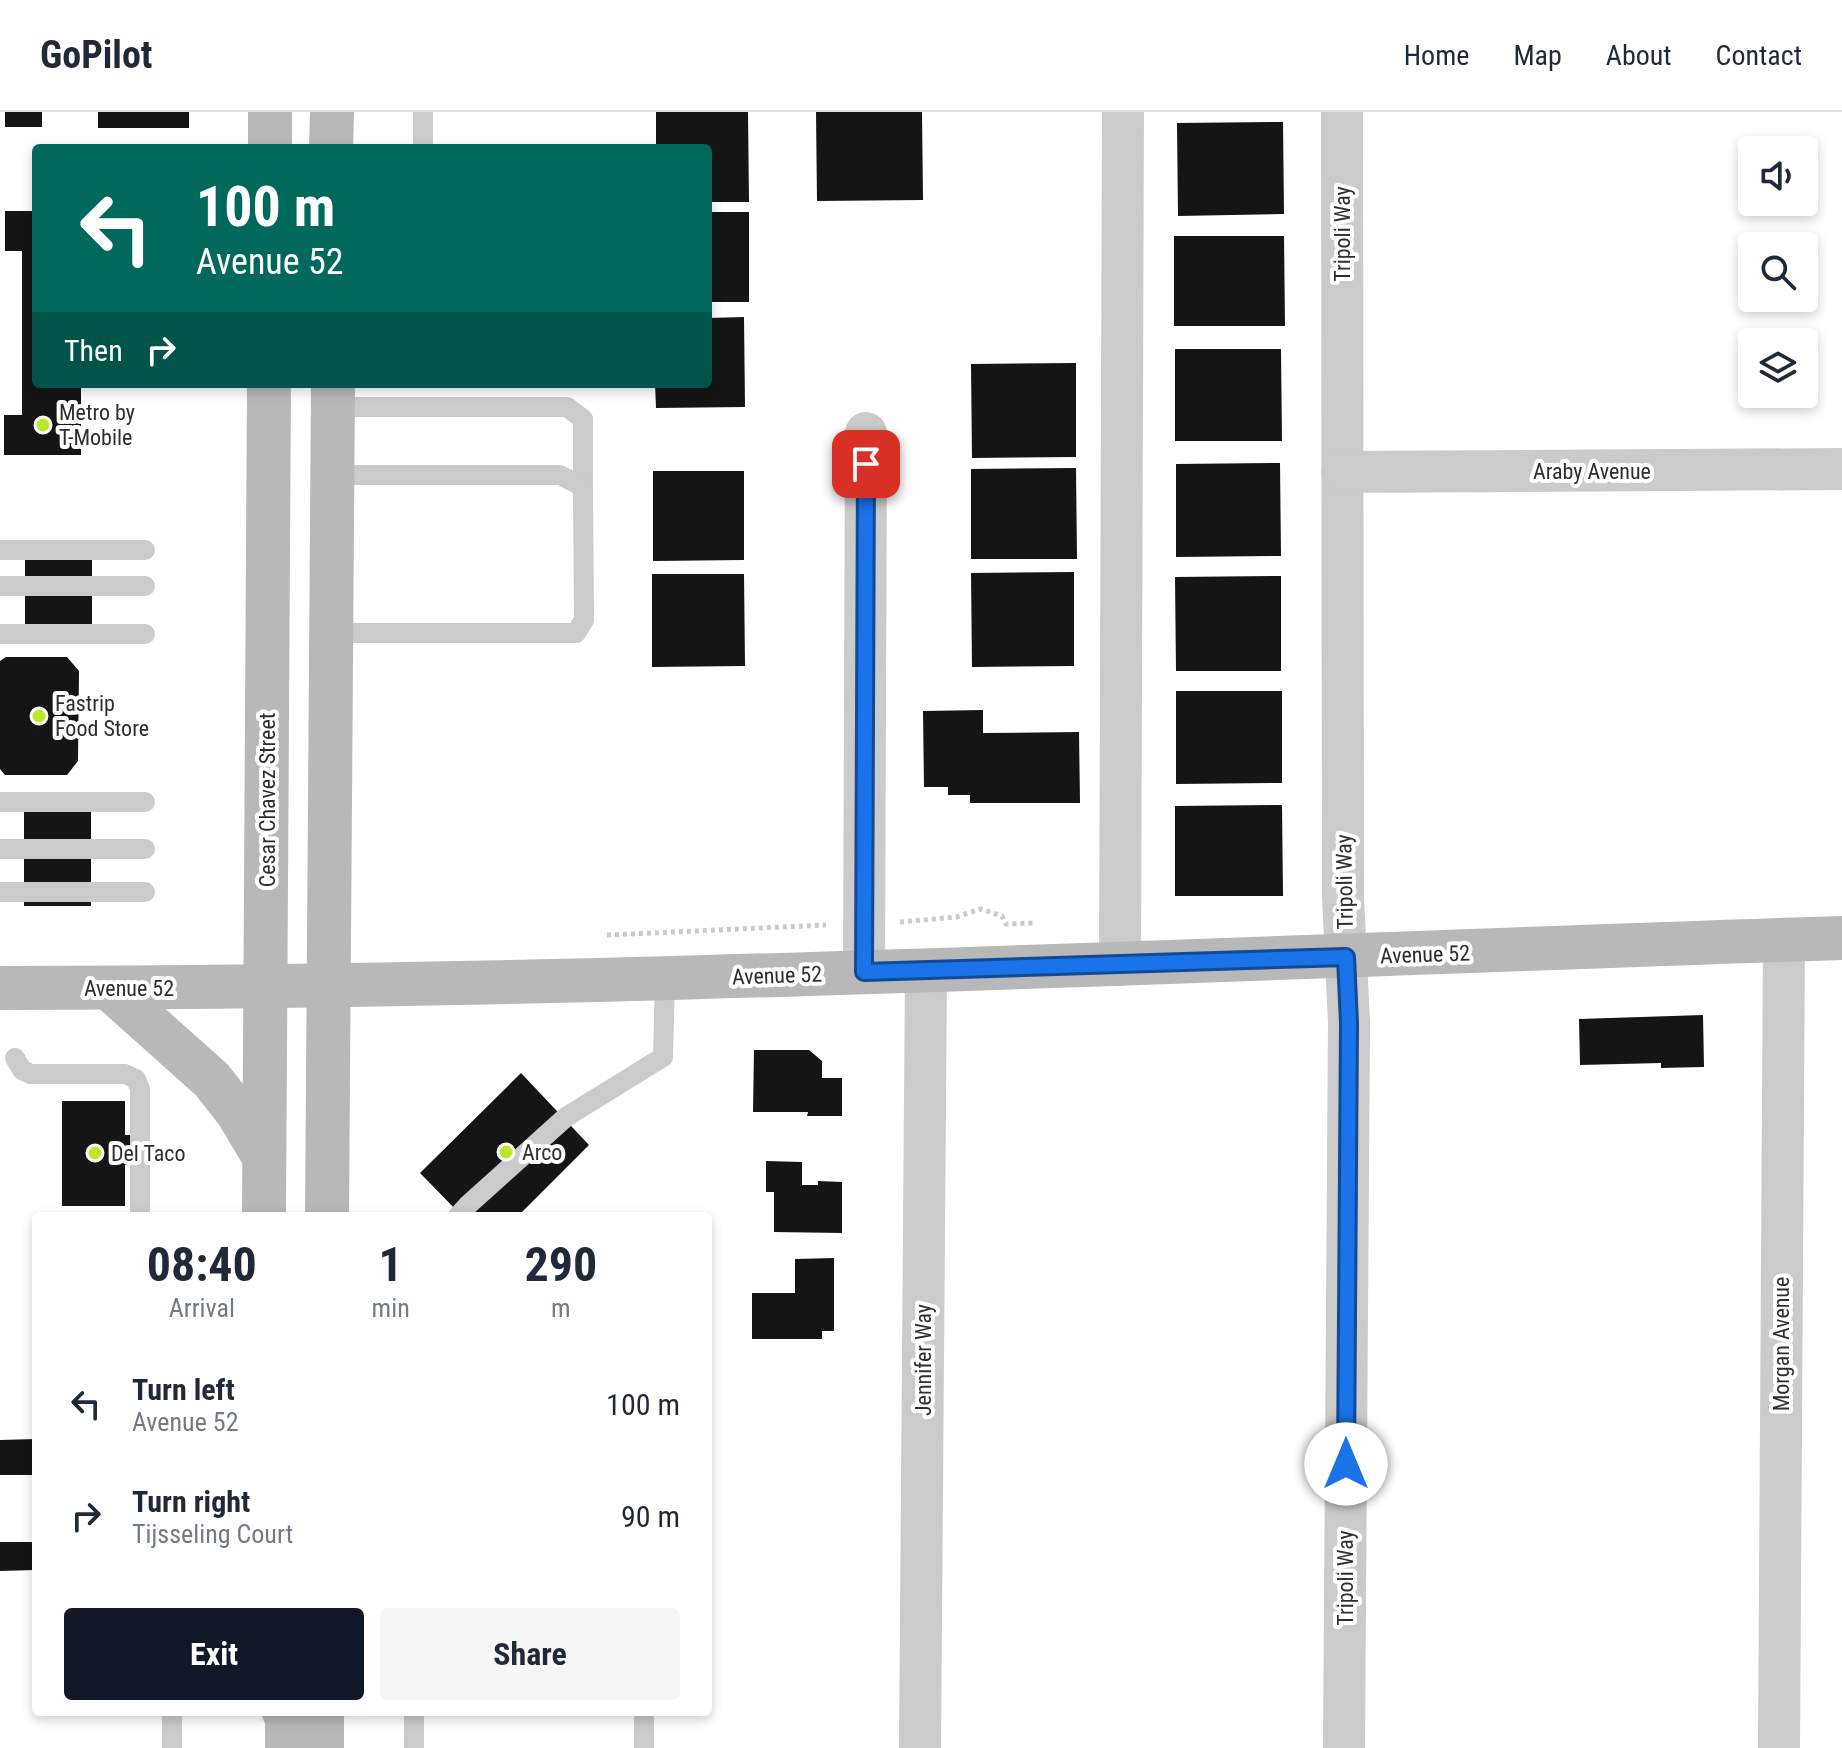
<!DOCTYPE html>
<style>
:root{--surface:#fff;--page:#f6f6f7;--text:#1f2937;--muted:#747a83;--line:#e0e1e3;--accent:#111827}
body{margin:0;font-family:"Roboto Condensed",sans-serif;background:var(--page);color:var(--text);height:100vh;display:flex;flex-direction:column;font-size:30px;white-space:nowrap}
*{box-sizing:border-box;margin:0}
p{font-size:26px;color:var(--muted)}
.icon{flex:none;width:44px;height:44px;fill:none;stroke:currentColor;stroke-width:2;stroke-linecap:round;stroke-linejoin:round}
.map{position:relative;flex:1;overflow:hidden}
.details{position:absolute;left:32px;top:1100px;width:680px;height:504px;display:flex;flex-direction:column;background:var(--surface);border-radius:8px;box-shadow:0 4px 12px #0003}
.details>*{flex:none}
.guide{position:absolute;left:32px;top:32px;width:680px;height:244px;border-radius:8px;box-shadow:0 4px 12px #0003;background:#00695c;color:#fff;overflow:hidden}
.controls{position:absolute;left:1738px;top:24px;display:grid;gap:16px}
.controls a{display:grid;place-items:center;width:80px;height:80px;border-radius:8px;background:var(--surface);box-shadow:0 4px 12px #0003;font-size:40px}
.pin{position:absolute;display:grid;place-items:center;width:68px;height:68px;color:#fff;margin:-34px;border-radius:16px;box-shadow:0 4px 12px #0006}
.me{position:absolute;width:88px;margin:-44px;rotate:0deg;stroke-linejoin:round;filter:drop-shadow(0 0 6px #0008)}
.turn{display:flex;align-items:center;gap:28px;height:168px;padding:0 32px;font-size:36px}
.turn .icon{width:104px;height:104px;stroke-width:2.5}
.turn b{display:block;font-size:56px;line-height:68px}
.then{display:flex;align-items:center;height:76px;padding:0 32px;background:#0003;gap:16px;font-size:30px}
.eta{display:flex;justify-content:space-evenly;align-items:center;height:136px;text-align:center}
.eta b{font-size:48px;font-weight:700;line-height:56px}
.action{display:flex;gap:16px;margin-top:auto;padding:16px 32px}
.action a{flex:1;height:92px;border-radius:8px;background:var(--accent);color:#fff;font-size:32px;font-weight:700;line-height:92px;text-align:center}
.action a+a{background:var(--page);color:var(--text)}
ul{padding:0;list-style:none}
li{display:flex;align-items:center;gap:24px;height:112px;padding:0 32px}
li div{flex:1}
li b{display:block;font-size:30px}
li em{font-style:normal}
header{display:flex;align-items:center;gap:48px;box-sizing:border-box;height:112px;padding:0 40px;background:var(--surface);border-bottom:2px solid var(--line)}
header strong{font-size:38px}
nav{display:flex;gap:44px;margin-inline-start:auto;font-size:28px}
.map>svg:first-child{display:block}
.building{fill:#151515}
.lines{fill:none;stroke-linecap:round;stroke-linejoin:round}
.path{stroke:#cbcbcb;stroke-width:5;stroke-dasharray:4 4;stroke-linecap:butt}
.service{stroke:#cbcbcb;stroke-width:20}
.minor{stroke:#cbcbcb;stroke-width:42}
.secondary{stroke:#b8b8b8;stroke-width:44}
.route-casing{stroke:#114b97;stroke-width:20}
.route{stroke:#1a73e8;stroke-width:14}
.poi-dot{fill:#b9e82d;stroke:#fff;stroke-width:3}
.labels{text-anchor:middle;stroke-width:8;stroke-linejoin:round;paint-order:stroke}
.street-label{font-size:22px;fill:#2e2e2e;stroke:#fff}
.poi-label{font-size:22px;fill:#2e2e2e;stroke:#fff;text-anchor:start}
</style>
<header>
<strong>GoPilot</strong>
<nav><a>Home</a><a>Map</a><a>About</a><a>Contact</a></nav>
</header>
<div class="map">
<svg width="1842" height="1636" viewBox="0 0 1842 1636">
<rect width="100%" height="100%" fill="#fff"/>
<!-- building -->
<g class="building">
<rect x="5" y="0" width="37" height="15"/>
<rect x="98" y="0" width="91" height="16"/>
<polygon points="656,0 748,0 749,90 708,90 708,36 656,36"/>
<polygon points="816,0 922,0 923,88 817,89"/>
<polygon points="1283,10 1284,102 1178,104 1177,11"/>
<polygon points="5,99 36,99 36,272 81,272 81,343 4,343 4,303 22,303 22,139 5,139"/>
<rect x="708" y="100" width="41" height="90"/>
<polygon points="1174,124 1284,124 1285,214 1174,214"/>
<polygon points="744,205 745,295 656,296 655,272 708,272 708,206"/>
<polygon points="1175,237 1281,237 1282,329 1175,329"/>
<polygon points="1076,251 1076,345 972,346 971,252"/>
<polygon points="1280,351 1281,444 1176,445 1176,352"/>
<polygon points="1076,356 1077,447 971,447 971,357"/>
<polygon points="653,359 744,359 744,448 653,449"/>
<rect x="25" y="430" width="67" height="97"/>
<polygon points="1074,460 1074,554 972,555 971,461"/>
<polygon points="652,462 744,462 745,554 652,555"/>
<polygon points="1281,464 1281,559 1176,559 1175,465"/>
<polygon points="6,545 67,545 79,559 78,649 67,663 5,663 0,657 0,549"/>
<polygon points="1176,579 1282,579 1282,671 1176,672"/>
<polygon points="983,598 983,621 1079,620 1080,691 970,691 970,683 948,683 948,675 924,675 923,599"/>
<polygon points="1282,693 1283,784 1175,784 1175,694"/>
<rect x="24" y="697" width="67" height="97"/>
<polygon points="1703,903 1704,955 1661,956 1661,951 1580,953 1579,907"/>
<polygon points="754,938 809,938 822,949 822,966 842,966 842,1004 807,1004 808,1000 753,1000"/>
<polygon points="521,961 589,1033 518,1104 462,1104 420,1061"/>
<polygon points="62,989 125,989 125,1023 133,1023 133,1053 125,1053 125,1094 62,1094"/>
<polygon points="766,1049 802,1050 802,1073 818,1073 818,1069 842,1070 842,1121 774,1120 774,1080 766,1080"/>
<polygon points="834,1146 834,1219 822,1219 822,1227 752,1227 752,1181 795,1181 795,1147"/>
<polygon points="36,1327 36,1363 0,1363 0,1328"/>
<polygon points="0,1430 35,1430 35,1458 0,1459"/>
</g>
<g class="lines">
<!-- path -->
<g class="path">
<polyline points="900,810 956,805 981,797 1002,804 1006,812 1035,811"/>
<polyline points="607,823 826,813"/>
</g>
<!-- service -->
<g class="service">
<polyline points="423,0 423,36"/>
<polyline points="332,295 567,295 583,307 583,375"/>
<polyline points="0,438 145,438"/>
<polyline points="0,474 145,474"/>
<polyline points="331,521 576,521 584,508 583,375 560,363 332,363"/>
<polyline points="0,522 145,522"/>
<polyline points="0,690 145,690"/>
<polyline points="0,737 145,737"/>
<polyline points="0,780 145,780"/>
<polyline points="15,946 22,958 31,962 125,962 136,967 140,977 140,1104"/>
<polyline points="458,1104 468,1093 566,1005 663,945 665,866"/>
<polyline points="172,1636 172,1600"/>
<polyline points="414,1636 414,1600"/>
<polyline points="644,1636 644,1607"/>
</g>
<!-- minor -->
<g class="minor">
<polyline points="1342,0 1343,784 1349,911 1344,1636"/>
<polyline points="1342,360 1842,357"/>
<polyline points="1120,853 1123,0"/>
<polyline points="864,860 866,321"/>
<polyline points="920,1636 926,859"/>
<polyline points="1779,1636 1784,828"/>
</g>
<!-- secondary -->
<g class="secondary">
<polyline points="270,36 270,0"/>
<polyline points="331,36 332,0"/>
<path d="M0,876C614,876 1228,846 1842,826"/>
<polyline points="109,876 212,968 237,1000 264,1045"/>
<polyline points="264,1104 269,272"/>
<polyline points="327,1104 333,272"/>
<polyline points="284,1600 287,1607 287,1636"/>
<polyline points="322,1636 322,1600"/>
</g>
</g>
<g class="lines">
<defs>
<polyline id="route" points="866,352 864,860 1346,845 1349,911 1346,1352"/>
</defs>
<!-- route casing -->
<use href="#route" class="route-casing"/>
<!-- route -->
<use href="#route" class="route"/>
</g>
<!-- markers -->
<g class="poi-dot">
<circle cx="43" cy="313" r="8"/>
<circle cx="39" cy="604" r="8"/>
<circle cx="506" cy="1040" r="8"/>
<circle cx="95" cy="1041" r="8"/>
</g>
<g class="labels">
<!-- street labels -->
<g class="street-label">
<text transform="translate(1342 122) rotate(-90)" y="8">Tripoli Way</text>
<text x="1592" y="367">Araby Avenue</text>
<text transform="translate(267 688) rotate(-90)" y="8">Cesar Chavez Street</text>
<text transform="translate(1344 770) rotate(-91)" y="8">Tripoli Way</text>
<text transform="translate(1425 842) rotate(-2)" y="8">Avenue 52</text>
<text transform="translate(777 863) rotate(-2)" y="8">Avenue 52</text>
<text x="129" y="884">Avenue 52</text>
<text transform="translate(1781 1232) rotate(-90)" y="8">Morgan Avenue</text>
<text transform="translate(923 1248) rotate(-90)" y="8">Jennifer Way</text>
<text transform="translate(1345 1466) rotate(-90)" y="8">Tripoli Way</text>
</g>
<!-- poi labels -->
<g class="poi-label">
<text x="59" y="308">Metro by<tspan x="59" dy="25">T-Mobile</tspan></text>
<text x="55" y="599">Fastrip<tspan x="55" dy="25">Food Store</tspan></text>
<text x="522" y="1048">Arco</text>
<text x="111" y="1049">Del Taco</text>
</g>
</g>
</svg>
<div class="controls">
<a><svg class="icon" aria-label="sound" viewBox="0 0 24 24"><path d="M4 9h4l5-4v14l-5-4H4zM17 9q2 3 0 6"/></svg></a>
<a><svg class="icon" aria-label="search" viewBox="0 0 24 24"><circle cx="10" cy="10" r="6"/><path d="M15 15l6 6"/></svg></a>
<a><svg class="icon" aria-label="layers" viewBox="0 0 24 24"><path d="M12 4l9 5-9 5-9-5zM3 14l9 5 9-5"/></svg></a>
</div>
<div class="pin" style="left:866px;top:352px;background:#d93025"><svg class="icon" aria-label="arrive" viewBox="0 0 24 24"><path d="M6 21V4h12l-3 4 3 4H6"/></svg></div>
<svg class="me" style="left:1346px;top:1352px" viewBox="-20 -20 40 40"><circle r="19" fill="#fff"/><path d="M0-13L10 11 0 6-10 11z" fill="#1a73e8"/></svg>
<div class="guide">
<div class="turn"><svg class="icon" aria-label="left" viewBox="0 0 24 24"><path d="M17 20v-9H6M10 6l-5 5 5 5"/></svg><div><b>100 m</b>Avenue 52</div></div>
<div class="then">Then<svg class="icon" aria-label="right" viewBox="0 0 24 24"><path d="M7 20v-9h11M14 6l5 5-5 5"/></svg></div>
</div>
<section class="details">
<div class="eta">
<div><b>08:40</b><p>Arrival</p></div>
<div><b>1</b><p>min</p></div>
<div><b>290</b><p>m</p></div>
</div>
<ul>
<li><svg class="icon" aria-label="left" viewBox="0 0 24 24"><path d="M17 20v-9H6M10 6l-5 5 5 5"/></svg><div><b>Turn left</b><p>Avenue 52</p></div><em>100 m</em></li>
<li><svg class="icon" aria-label="right" viewBox="0 0 24 24"><path d="M7 20v-9h11M14 6l5 5-5 5"/></svg><div><b>Turn right</b><p>Tijsseling Court</p></div><em>90 m</em></li>
</ul>
<div class="action"><a>Exit</a><a>Share</a></div>
</section>
</div>
